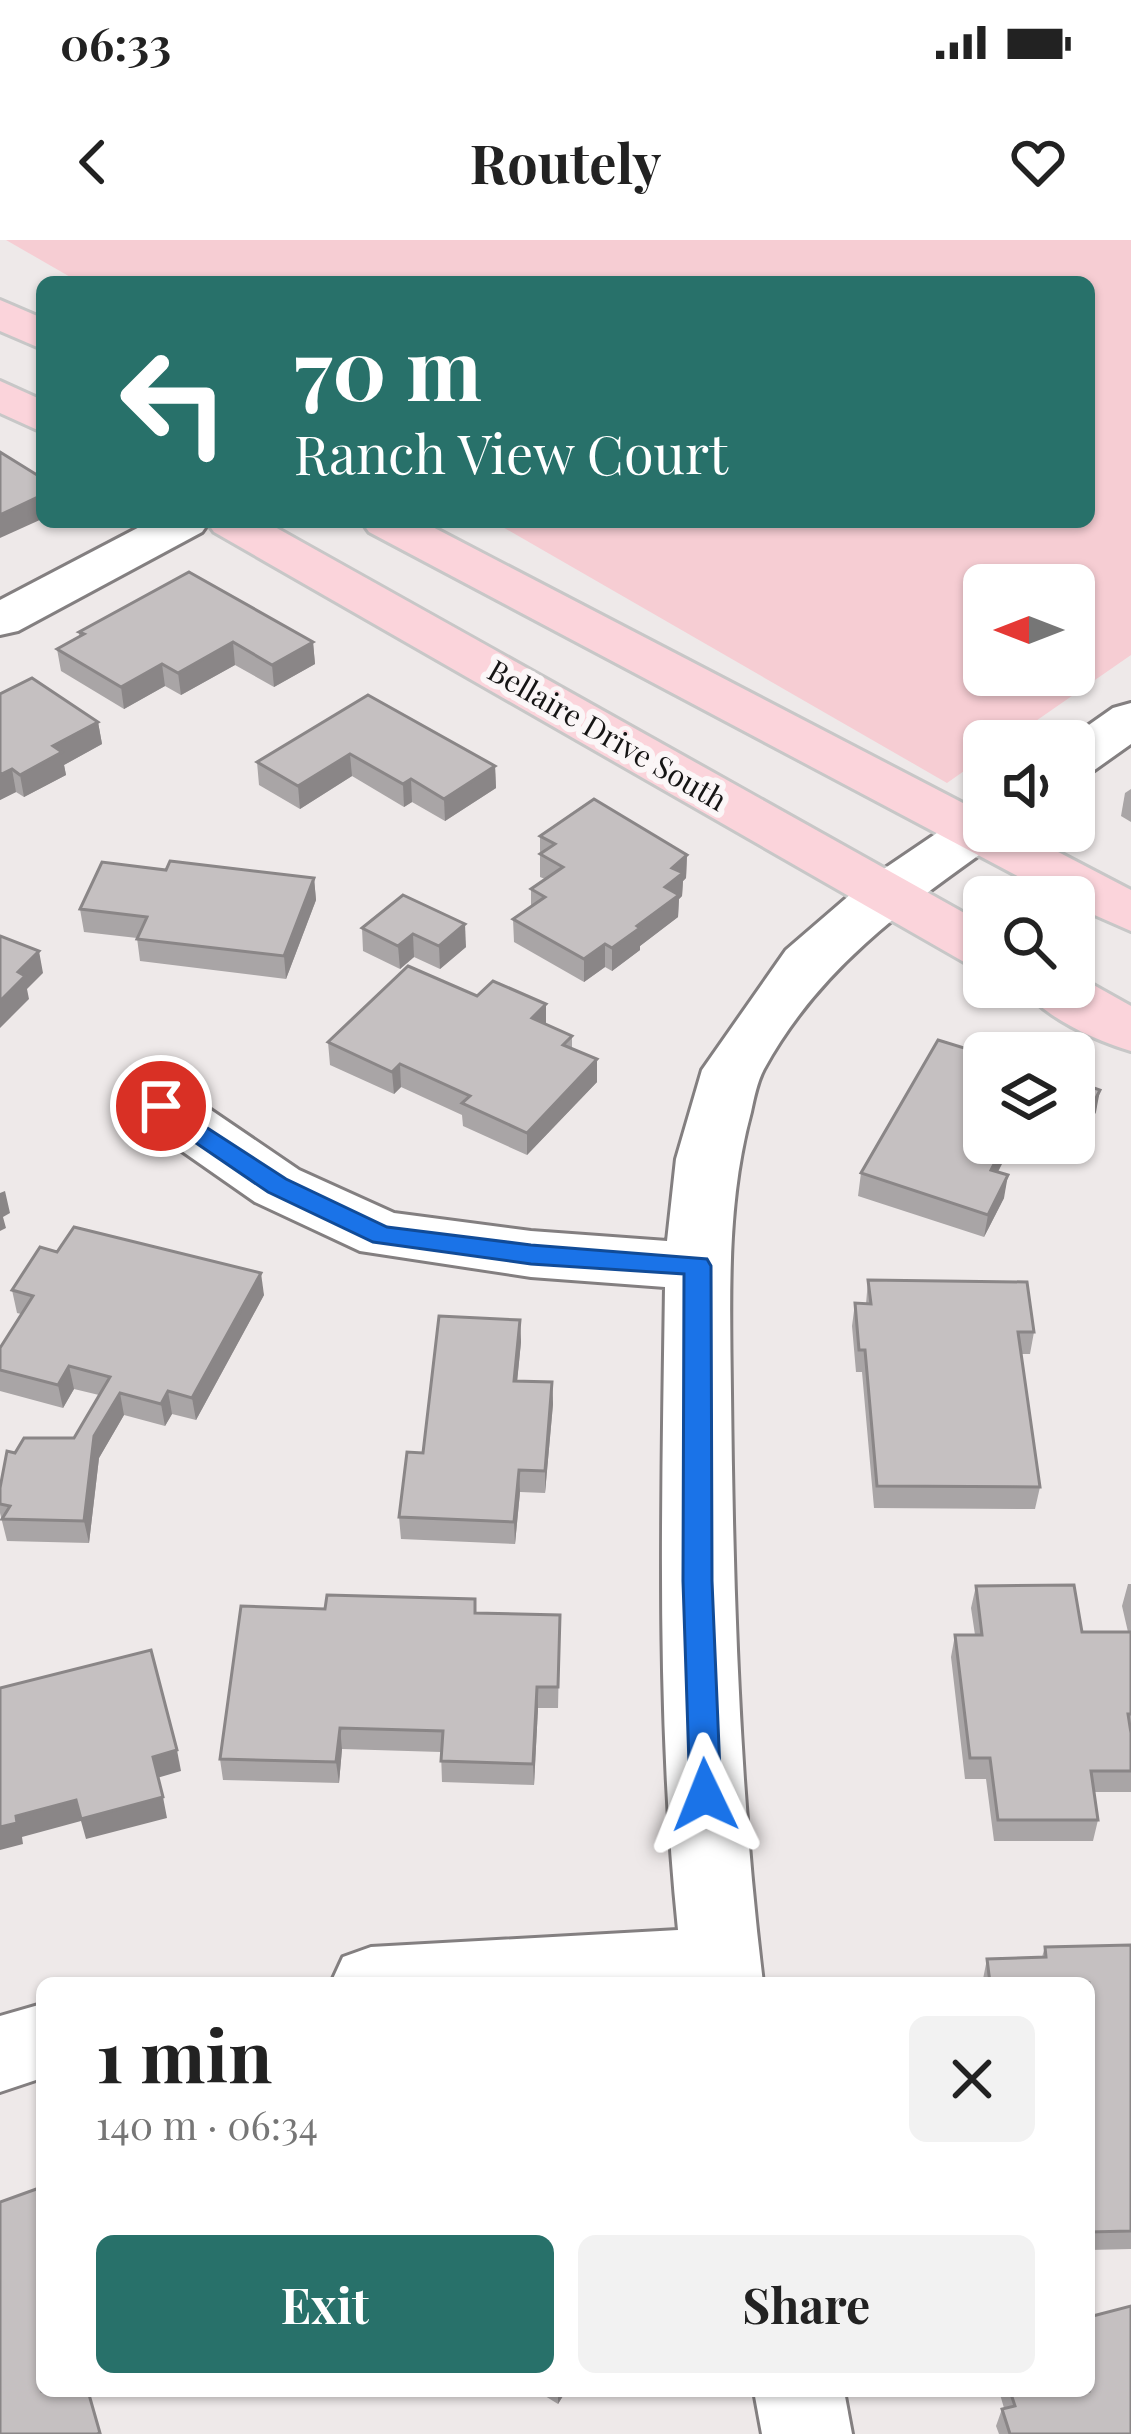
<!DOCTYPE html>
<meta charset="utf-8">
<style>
:root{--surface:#fff;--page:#f2f2f2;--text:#222;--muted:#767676;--accent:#28716a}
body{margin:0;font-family:"Playfair Display",serif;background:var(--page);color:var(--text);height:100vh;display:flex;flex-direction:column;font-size:45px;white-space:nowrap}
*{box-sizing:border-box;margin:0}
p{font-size:39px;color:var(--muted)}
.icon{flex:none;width:66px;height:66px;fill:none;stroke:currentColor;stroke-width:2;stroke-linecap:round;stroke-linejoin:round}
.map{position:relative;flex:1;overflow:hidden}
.side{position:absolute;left:36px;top:1737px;width:1059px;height:420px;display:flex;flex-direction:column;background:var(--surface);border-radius:18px;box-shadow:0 3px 9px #0004}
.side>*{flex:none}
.guide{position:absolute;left:36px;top:36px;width:1059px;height:252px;border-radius:18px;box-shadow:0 3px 9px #0004;background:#28716a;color:#fff;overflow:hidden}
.needle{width:78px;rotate:270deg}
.controls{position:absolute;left:963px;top:324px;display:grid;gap:24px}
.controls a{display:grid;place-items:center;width:132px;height:132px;border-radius:18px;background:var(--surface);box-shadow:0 3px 9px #0004;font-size:60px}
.pin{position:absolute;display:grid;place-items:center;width:102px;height:102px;color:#fff;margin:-51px;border:6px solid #fff;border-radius:50%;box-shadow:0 3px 12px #0007}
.me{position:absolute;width:132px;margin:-66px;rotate:358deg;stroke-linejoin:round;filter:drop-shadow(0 0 9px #0008)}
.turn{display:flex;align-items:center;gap:42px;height:252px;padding:0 60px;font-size:54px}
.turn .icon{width:156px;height:156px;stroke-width:2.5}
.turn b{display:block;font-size:84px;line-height:102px}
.round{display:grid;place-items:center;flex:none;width:126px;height:126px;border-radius:18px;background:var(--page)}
.summary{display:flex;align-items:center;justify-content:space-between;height:204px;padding:0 60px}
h1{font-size:72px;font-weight:700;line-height:90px}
.cta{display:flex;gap:24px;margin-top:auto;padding:24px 60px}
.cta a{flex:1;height:138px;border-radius:18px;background:var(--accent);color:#fff;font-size:48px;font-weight:700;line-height:138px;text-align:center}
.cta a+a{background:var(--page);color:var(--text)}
.status{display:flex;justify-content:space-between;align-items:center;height:84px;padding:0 60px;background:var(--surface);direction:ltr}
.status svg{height:33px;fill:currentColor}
header{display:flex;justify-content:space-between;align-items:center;height:156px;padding:0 60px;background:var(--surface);font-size:54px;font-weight:700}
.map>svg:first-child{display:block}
.green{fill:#f6cdd3;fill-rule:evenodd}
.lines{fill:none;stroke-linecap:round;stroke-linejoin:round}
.minor-casing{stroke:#837f80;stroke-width:6}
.major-casing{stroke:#c7c7c7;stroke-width:6}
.minor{fill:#fff;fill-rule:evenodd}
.major{fill:#fbd4db;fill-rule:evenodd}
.wall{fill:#a9a5a6}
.shaded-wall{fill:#8a8687}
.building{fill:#c5c0c1;stroke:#8a8687;stroke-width:3}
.route{fill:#1a73e8;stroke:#114b97;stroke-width:3}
.labels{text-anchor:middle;stroke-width:12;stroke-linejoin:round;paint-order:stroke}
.far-street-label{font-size:30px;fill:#161515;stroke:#fbf6f7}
</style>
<div class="status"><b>06:33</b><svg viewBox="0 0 49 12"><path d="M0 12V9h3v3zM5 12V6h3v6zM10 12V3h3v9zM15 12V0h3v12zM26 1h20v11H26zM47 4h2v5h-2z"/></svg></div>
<header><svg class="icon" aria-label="back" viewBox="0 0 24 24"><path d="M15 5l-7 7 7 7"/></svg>Routely<svg class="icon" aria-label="heart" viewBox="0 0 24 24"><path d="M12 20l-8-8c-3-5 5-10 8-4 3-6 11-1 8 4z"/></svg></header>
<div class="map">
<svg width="1131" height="2194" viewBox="0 0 1131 2194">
<rect width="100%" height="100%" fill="#eee9e9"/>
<!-- green -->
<path class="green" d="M6,0H1131V415L1007,501H984V517L947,543L494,282H1089V42H79ZM984,345H1074V435H984Z"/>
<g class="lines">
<defs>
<g id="minor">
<polygon points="149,282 209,282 202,292 18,391 0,395 0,360"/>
<polygon points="1131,463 1131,504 1093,531 1074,536 1074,501 1066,501 1113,468"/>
<path d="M984,569V591H1008L1003,598C909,665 821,725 764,829C757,842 754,858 751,872C726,964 730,1058 731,1153C733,1350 739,1547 763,1743H331L343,1717L371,1707L678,1690C656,1477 662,1261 665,1047L531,1037L360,1011L255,962L139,881L131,866L139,851L161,845L183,851L299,930L394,973L531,991L667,1001L676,919L702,830L786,710L866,641L965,574Z"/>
<polygon points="42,1764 42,1838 0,1852 0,1776"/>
<polygon points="754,2151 844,2151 852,2194 762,2194"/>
</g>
<g id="major">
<polygon points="0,60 42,78 42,109 0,91"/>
<polygon points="0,141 42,160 42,192 0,173"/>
<polygon points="207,282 266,282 984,684 984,728 964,722 214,292"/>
<polygon points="362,282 423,282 984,574 984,591 1018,591 1131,650 1131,691 1074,666 1074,657 1057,657 369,292"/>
<path d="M1074,734L1131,766V811C1097,801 1042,777 1023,747H1074Z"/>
</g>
</defs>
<!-- minor casing -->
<use href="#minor" class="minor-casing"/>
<!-- major casing -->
<use href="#major" class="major-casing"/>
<!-- minor -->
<use href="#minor" class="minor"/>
<!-- major -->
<use href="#major" class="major"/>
</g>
<!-- wall -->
<g class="wall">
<polygon points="79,392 313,402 315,424 274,447 235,425 181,455 165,446 124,469 61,431 57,409 79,397"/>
<polygon points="0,454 98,482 102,504 64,525 66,535 24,557 16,552 0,560"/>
<polygon points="368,455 495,526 496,548 445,581 412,562 404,567 352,536 300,569 259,545 257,522"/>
<polygon points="1131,549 1131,582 1121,576 1125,553"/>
<polygon points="540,596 687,615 686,638 683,641 682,656 679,659 678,677 640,706 640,710 612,731 605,727 584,742 514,702 513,679 531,666 531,649 545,639 540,637"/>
<polygon points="166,630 314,638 316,660 286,739 140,721 137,698 84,692 80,669"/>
<polygon points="403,655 466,707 440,729 414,717 400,729 363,711 362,688"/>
<polygon points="546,784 572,796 572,809 597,819 597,842 527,915 463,886 462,875 401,847 394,854 330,825 328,802"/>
<polygon points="1074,841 1096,872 1072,919 1034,907 1026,922 1006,916 998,932 1004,958 984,997 858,956 861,933 984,903 1074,903"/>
<polygon points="57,1012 264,1055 196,1180 172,1174 165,1186 124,1175 99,1218 89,1303 7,1301 0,1273 0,1248 15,1213 74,1198 99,1155 74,1149 63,1168 0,1151 0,1108 21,1074 17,1073 12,1050"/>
<polygon points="868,1040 1034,1092 1030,1114 1021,1114 1040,1247 1035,1269 874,1268 862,1132 856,1132 852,1086 855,1063 866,1064"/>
<polygon points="520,1080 521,1102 517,1141 552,1142 553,1164 545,1253 520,1252 515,1304 401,1299 399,1277 423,1213"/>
<polygon points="1128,1344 1131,1344 1131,1552 1094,1552 1098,1580 1093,1601 994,1601 986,1539 965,1539 951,1417 955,1395 975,1395 971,1368 976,1346 1082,1392 1128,1392 1122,1366"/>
<polygon points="475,1359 476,1373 560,1375 558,1468 538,1468 534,1545 442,1542 441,1512 342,1509 339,1543 223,1540 220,1519 325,1369"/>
<polygon points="1131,1705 1131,2009 1089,2010 1089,1743 983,1743 983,1739 987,1719 1042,1717 1045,1707"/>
<polygon points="537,2151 566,2151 558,2164"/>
<polygon points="999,2151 1089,2151 1131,2194 999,2194 996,2186 1002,2169 1004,2168"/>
</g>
<!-- shaded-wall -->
<g class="shaded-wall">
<polygon points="42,255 42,279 0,298 0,275"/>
<polygon points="233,402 235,425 181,455 178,433"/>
<polygon points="313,402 315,424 274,447 272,425"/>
<polygon points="162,424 165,446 124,469 121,447"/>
<polygon points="98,482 102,504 64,525 66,535 24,557 20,535 53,506"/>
<polygon points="350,514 352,536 300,569 298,546"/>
<polygon points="495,526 496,548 445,581 444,559"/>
<polygon points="12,529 16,552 0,560 0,535"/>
<polygon points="411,539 412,562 404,567 403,544"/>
<polygon points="687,615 686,638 683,641 682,656 679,659 678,677 640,706 640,710 612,731 612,708 637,686 665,647 672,628"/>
<polygon points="314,638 316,660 286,739 284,716"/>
<polygon points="465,684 466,707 440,729 439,706"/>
<polygon points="413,694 414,717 400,729 398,706"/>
<polygon points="605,704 605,727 584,742 584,719"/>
<polygon points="39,711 43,733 27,749 29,759 0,788 0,761 18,732"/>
<polygon points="546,764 546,787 532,778"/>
<polygon points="597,819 597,842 527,915 527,893"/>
<polygon points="400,824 401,847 394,854 392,832"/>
<polygon points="1100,850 1096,872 1072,919 1077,897"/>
<polygon points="1005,903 1008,903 1006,916 987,952 991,930"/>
<polygon points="1029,903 1034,903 1026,922"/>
<polygon points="1008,935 1004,958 984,997 988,975"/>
<polygon points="5,951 10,973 3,977 6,988 0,991 0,953"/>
<polygon points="261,1033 264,1055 196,1180 192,1158"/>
<polygon points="520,1080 521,1102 515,1163 514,1141"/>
<polygon points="69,1126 74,1149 63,1168 58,1145"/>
<polygon points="552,1142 553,1164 545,1253 545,1231"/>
<polygon points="168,1151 172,1174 165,1186 161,1164"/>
<polygon points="120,1153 124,1175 99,1218 89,1303 84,1281 94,1196"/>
<polygon points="519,1230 520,1252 515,1304 514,1282"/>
<polygon points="537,1447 538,1468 534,1545 533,1524"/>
<polygon points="340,1488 342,1509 339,1543 336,1522"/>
<polygon points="177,1510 181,1531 157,1538 153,1517"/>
<polygon points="163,1557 167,1578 86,1599 81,1581 22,1597 23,1604 0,1610 0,1587 16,1576 76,1560"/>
<polygon points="558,2151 566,2151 558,2164"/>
</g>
<!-- building -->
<g class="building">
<polygon points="0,212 42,238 42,255 0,275"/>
<polygon points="189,332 313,402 272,425 233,402 178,433 162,424 121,447 57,409 84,394 79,392"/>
<polygon points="32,438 98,482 53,506 62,512 20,535 12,529 0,535 0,454"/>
<polygon points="368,455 495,526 444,559 411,539 403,544 350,514 298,546 257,522"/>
<polygon points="594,559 687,615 672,628 683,633 665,647 679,655 637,686 640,688 612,708 605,704 584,719 513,679 545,657 531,649 563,627 540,614 555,604 540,596"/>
<polygon points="170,621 314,638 284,716 137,699 147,677 80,669 102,622 166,630"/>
<polygon points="403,655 465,684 439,706 413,694 398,706 362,688"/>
<polygon points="0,696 39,711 18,732 25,736 0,761"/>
<polygon points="408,726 477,756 493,741 546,764 532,778 572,796 563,805 597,819 527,893 462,863 470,856 400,824 392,832 328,802"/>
<polygon points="938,800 984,814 984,903 1005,903 991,930 1008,935 988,975 861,933"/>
<polygon points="1074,841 1100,850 1077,897 1074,896"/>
<polygon points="74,987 261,1033 192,1158 168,1151 161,1164 120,1153 94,1196 84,1281 2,1279 10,1266 0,1264 0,1248 7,1211 15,1213 24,1198 74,1198 110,1137 69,1126 58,1145 0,1130 0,1108 33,1056 12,1050 40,1007 57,1012"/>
<polygon points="868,1040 1027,1042 1034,1092 1018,1092 1040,1247 877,1246 865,1110 859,1110 855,1063 871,1064"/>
<polygon points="439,1076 520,1080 514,1141 552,1142 545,1231 519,1230 514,1282 399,1277 407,1212 423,1213"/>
<polygon points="1074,1345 1082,1392 1131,1392 1131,1474 1128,1474 1131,1493 1131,1531 1091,1531 1098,1580 998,1580 990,1518 970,1518 955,1395 982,1395 976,1346"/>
<polygon points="327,1355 475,1359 475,1373 560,1375 558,1447 537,1447 533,1524 441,1521 443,1491 340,1488 336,1522 220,1519 241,1366 325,1369"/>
<polygon points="151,1410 177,1510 153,1517 163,1557 81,1579 76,1560 16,1576 17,1583 0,1587 0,1448"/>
<polygon points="1131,1705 1131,1991 1089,1992 1089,1743 990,1743 987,1719 1046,1717 1045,1707"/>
<polygon points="42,1947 42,2151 88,2151 100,2193 97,2194 0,2194 0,1962"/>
<polygon points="1131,2066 1131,2194 1010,2194 1002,2169 1015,2166 1010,2151 1089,2151 1089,2077"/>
</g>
<!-- route -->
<polygon class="route" points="161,858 286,939 387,987 531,1005 707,1019 711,1026 712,1341 721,1555 716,1564 705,1568 694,1564 690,1555 683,1341 684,1034 531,1024 373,1002 268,952 152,873 148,866 152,860"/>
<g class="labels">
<!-- far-street labels -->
<g class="far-street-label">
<text transform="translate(607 496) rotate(30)" y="10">Bellaire Drive South</text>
</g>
</g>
</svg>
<div class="controls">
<a><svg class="needle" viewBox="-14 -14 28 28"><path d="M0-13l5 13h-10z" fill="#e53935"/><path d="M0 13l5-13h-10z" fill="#767676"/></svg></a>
<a><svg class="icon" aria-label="sound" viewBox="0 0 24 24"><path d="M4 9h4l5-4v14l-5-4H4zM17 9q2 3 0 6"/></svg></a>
<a><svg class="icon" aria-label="search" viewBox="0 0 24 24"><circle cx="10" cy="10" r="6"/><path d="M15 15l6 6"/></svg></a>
<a><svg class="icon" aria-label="layers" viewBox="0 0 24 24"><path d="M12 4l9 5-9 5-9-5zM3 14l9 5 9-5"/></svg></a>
</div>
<div class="pin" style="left:161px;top:866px;background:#d93025"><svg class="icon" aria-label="arrive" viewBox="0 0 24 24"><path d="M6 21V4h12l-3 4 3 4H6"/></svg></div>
<svg class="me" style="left:705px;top:1555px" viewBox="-20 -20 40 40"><path d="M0-17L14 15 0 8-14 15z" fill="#1a73e8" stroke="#fff" stroke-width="4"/></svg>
<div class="guide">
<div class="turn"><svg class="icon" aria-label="left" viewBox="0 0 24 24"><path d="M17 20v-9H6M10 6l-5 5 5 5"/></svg><div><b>70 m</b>Ranch View Court</div></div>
</div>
<section class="side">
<div class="summary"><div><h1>1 min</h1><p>140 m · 06:34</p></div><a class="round"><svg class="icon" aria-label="close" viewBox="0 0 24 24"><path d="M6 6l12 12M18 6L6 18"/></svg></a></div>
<div class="cta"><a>Exit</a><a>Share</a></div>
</section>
</div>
